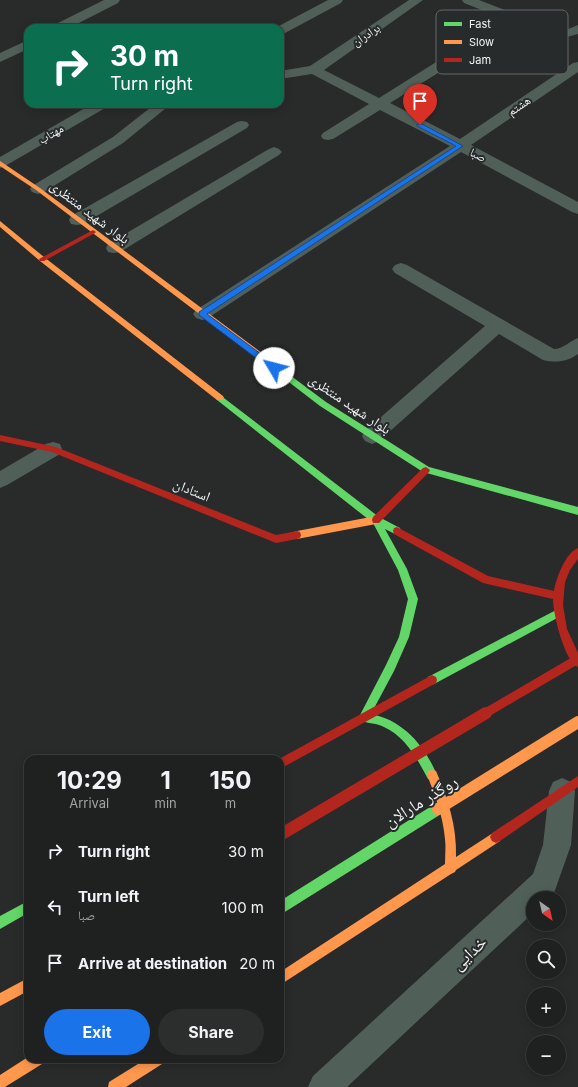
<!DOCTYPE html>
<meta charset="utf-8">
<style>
:root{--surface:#1f2020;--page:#2c2d2d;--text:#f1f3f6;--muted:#a1a3a5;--line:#3c3e3e;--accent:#1a73e8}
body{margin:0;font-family:Inter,"Noto Naskh Arabic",sans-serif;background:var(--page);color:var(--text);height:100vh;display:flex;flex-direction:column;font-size:15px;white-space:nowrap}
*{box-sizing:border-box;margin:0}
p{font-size:13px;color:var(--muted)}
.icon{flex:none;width:22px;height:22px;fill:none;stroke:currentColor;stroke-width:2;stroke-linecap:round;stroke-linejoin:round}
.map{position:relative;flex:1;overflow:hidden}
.details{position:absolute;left:24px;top:755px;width:260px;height:308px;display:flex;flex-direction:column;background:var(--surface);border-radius:12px;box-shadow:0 2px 10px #0003,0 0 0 1px var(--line)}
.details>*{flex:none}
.hud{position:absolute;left:24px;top:24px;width:260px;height:84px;border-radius:12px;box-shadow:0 2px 10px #0003,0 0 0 1px var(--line);background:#0b6e4f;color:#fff;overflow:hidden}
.needle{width:26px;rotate:146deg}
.controls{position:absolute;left:526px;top:891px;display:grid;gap:8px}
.controls a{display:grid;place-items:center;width:40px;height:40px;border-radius:50%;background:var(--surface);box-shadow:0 2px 10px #0003,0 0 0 1px var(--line);font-size:20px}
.pin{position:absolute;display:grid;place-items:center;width:34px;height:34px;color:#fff;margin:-41px -17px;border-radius:50% 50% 50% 0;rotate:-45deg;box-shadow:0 0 4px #0007}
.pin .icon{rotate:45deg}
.me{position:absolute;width:44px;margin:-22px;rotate:307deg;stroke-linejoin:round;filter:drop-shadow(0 0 3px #0008)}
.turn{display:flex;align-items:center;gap:14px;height:84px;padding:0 20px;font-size:18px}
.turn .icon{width:52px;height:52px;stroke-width:2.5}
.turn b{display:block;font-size:28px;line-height:34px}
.eta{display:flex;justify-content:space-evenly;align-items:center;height:68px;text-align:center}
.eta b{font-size:24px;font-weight:700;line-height:28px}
.action{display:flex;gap:8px;margin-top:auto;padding:8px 20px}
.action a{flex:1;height:46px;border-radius:24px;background:var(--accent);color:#fff;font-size:16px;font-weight:700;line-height:46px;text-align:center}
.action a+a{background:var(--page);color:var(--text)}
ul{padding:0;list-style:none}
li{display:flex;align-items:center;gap:12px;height:56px;padding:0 20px}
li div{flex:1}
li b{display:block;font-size:15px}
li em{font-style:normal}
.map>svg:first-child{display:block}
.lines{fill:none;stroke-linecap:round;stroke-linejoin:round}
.lane{fill:#506059;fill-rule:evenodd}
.street{fill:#506059;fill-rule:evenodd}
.fast{fill:#63d668;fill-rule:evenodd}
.slow{fill:#ff974d;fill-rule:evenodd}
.jam{fill:#b3261e;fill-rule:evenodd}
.fast-bridge{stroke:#63d668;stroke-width:12}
.slow-bridge{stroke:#ff974d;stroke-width:12}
.jam-bridge-far1{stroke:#b3261e;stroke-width:9}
.jam-bridge{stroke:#b3261e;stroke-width:12}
.route{fill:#1a73e8;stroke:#114b97}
.labels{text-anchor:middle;stroke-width:4;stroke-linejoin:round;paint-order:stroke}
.far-street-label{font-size:12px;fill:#f3f5f5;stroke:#282b2b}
.street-label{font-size:14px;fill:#f3f5f5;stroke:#282b2b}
.near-street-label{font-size:17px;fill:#f3f5f5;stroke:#282b2b}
.key{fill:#282b2b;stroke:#656868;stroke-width:1}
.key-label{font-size:11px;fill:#f3f5f5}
</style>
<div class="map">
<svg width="578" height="1087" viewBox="0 0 578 1087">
<rect width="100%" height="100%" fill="#292a2a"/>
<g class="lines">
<!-- lane -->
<polygon class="lane" points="53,442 60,444 62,449 60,454 7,485 0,488 0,471 46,444"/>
<!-- street -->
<g class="street">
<polygon points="104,0 120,0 118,3 69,28 53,28 54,25"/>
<polygon points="328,0 343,0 341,3 285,33 280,34 280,28 275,28"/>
<polygon points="409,0 423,0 324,70 379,98 484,32 494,32 496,35 494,38 390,103 460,139 573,63 578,62 578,72 471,145 578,202 578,214 572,212 461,152 208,318 202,320 196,318 193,314 196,310 450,146 380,110 333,139 328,140 323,139 321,136 323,133 369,104 312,74 280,79 280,71 310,66"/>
<polygon points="462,0 479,0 556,30 566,30 578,25 578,34 563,38 548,36 464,3"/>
<polygon points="28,40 28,49 0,62 0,53"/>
<polygon points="92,104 109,104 107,107 5,166 0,168 0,157"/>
<polygon points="155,104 171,104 123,143 44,192 38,194 32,192 30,189 32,186 113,137"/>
<polygon points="242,121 247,122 249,125 247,128 83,224 77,225 71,224 69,220 71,216 237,122"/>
<polygon points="274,147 279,149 282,152 279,155 120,252 114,253 108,252 106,248 108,244 269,149"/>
<path d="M401,263L407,265L554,349C563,349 570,341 578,338V354C567,362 556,363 543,360L499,334L379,441L372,444L365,441L362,436L365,431L485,326L395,273L392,269L395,265Z"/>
<polygon points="562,778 571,782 575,791 571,845 554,893 548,898 533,898 533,913 347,1087 308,1087 313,1076 533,874 543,845 549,791 553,782"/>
</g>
<!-- fast -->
<g class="fast">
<polygon points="267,358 326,402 429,467 578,507 578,515 423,472 320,406 264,363 263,361"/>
<path d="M220,395L379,517L400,528L401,531L400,534L397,535L385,529L407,569L418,599L409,637L394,671L371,714C403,720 425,746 437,775L436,779L432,780L428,779C418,760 405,736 384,727C377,723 368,724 360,720L359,717L386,665L399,637L408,599L398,570L373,523L217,400L216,398Z"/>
<polygon points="558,609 561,610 563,613 561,616 436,683 432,685 428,683 427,680 428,677"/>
<polygon points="28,901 28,913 0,929 0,916"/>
</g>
<!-- slow -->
<g class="slow">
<polygon points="0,161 40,188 270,359 270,363 264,363 36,190 0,166"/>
<polygon points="0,221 44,257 223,396 224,398 223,400 217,400 40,261 0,227"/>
<polygon points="376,516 379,517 380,520 379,523 376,524 297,539 294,538 293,535 294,532 297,531"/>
<path d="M432,770L436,771C448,799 457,826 456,857L496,831L500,833L502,837L500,841L456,870L455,872L451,874L280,985V972L445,864C445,855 446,847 445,839C443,816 435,795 427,775L428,771Z"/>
<polygon points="28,978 28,991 0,1006 0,993"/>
<polygon points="28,1057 28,1059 43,1059 42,1064 5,1087 0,1087 0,1075"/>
<polygon points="146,1059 163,1059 162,1064 126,1087 108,1087 109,1082"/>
</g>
<!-- jam -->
<g class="jam">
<polygon points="93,230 96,232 95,233 44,261 40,261 39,259"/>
<polygon points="0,435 56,447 276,535 297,531 300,532 301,535 300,538 297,539 276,543 52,452 0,441"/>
<polygon points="426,467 430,470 429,472 379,523 373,523 372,520 373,517 423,468"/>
<path d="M397,527L488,576L554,591C556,579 565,553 578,548V559L570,570L565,582L563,605L567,629L578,653V667C564,661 553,613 553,599L483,583L394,534L393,531L394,528Z"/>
<polygon points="432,675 436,677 437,680 436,683 280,769 280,759 279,759"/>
<polygon points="578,776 578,787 500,841 496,843 492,841 490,837 492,833"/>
</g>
<!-- fast-bridge -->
<polyline class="fast-bridge" points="280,908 438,809"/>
<!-- slow-bridge -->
<polyline class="slow-bridge" points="438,809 578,722"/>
<!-- jam-bridge-far1 -->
<polyline class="jam-bridge-far1" points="484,714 578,659"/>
<!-- jam-bridge -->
<polyline class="jam-bridge" points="280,835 486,713"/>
</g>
<!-- route -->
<polygon class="route" points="417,124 422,124 463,146 207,314 277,366 277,370 272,370 199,315 199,312 456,146 417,126"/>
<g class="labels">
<!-- far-street labels -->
<g class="far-street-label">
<text transform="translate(366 35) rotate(-34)" y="4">برادران</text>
<text transform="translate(519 106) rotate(-34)" y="4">هشتم</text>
<text transform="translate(51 134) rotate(-30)" y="4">مهتاب</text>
<text transform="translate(478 155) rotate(27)" y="4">صبا</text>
</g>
<!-- street labels -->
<g class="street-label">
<text transform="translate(90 212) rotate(37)" y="5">بلوار شهید منتظری</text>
<text transform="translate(350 404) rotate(34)" y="5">بلوار شهید منتظری</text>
<text transform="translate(192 490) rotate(22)" y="5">استادان</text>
</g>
<!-- near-street labels -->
<g class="near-street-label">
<text transform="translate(421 801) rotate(-32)" y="6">روگذر مارالان</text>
<text transform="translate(469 953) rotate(-43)" y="6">خدایی</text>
</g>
</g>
<!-- legend -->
<rect x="436" y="10" width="132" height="64" rx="6" class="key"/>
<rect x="444" y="22" width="18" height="4" fill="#63d668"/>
<rect x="444" y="40" width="18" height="4" fill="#ff974d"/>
<rect x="444" y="58" width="18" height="4" fill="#b3261e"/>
<g class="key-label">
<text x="469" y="28">Fast</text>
<text x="469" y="46">Slow</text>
<text x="469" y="64">Jam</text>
</g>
</svg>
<div class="controls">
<a><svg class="needle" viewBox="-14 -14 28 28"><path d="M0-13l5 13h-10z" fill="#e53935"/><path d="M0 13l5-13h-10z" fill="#a1a3a5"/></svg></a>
<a><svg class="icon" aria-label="search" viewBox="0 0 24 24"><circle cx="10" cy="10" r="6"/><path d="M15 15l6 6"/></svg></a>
<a>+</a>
<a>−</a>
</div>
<div class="pin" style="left:420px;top:125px;background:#d93025"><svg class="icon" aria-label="arrive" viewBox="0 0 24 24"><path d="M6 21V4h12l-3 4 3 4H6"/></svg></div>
<svg class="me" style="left:274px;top:368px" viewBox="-20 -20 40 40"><circle r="19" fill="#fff"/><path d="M0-13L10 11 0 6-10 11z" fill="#1a73e8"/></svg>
<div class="hud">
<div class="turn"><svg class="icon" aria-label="right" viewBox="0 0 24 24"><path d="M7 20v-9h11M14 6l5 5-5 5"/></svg><div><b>30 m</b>Turn right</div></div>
</div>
<section class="details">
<div class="eta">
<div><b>10:29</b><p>Arrival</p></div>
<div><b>1</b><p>min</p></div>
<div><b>150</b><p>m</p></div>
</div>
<ul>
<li><svg class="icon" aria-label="right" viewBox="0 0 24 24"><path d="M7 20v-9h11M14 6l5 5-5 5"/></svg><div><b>Turn right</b></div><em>30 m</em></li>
<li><svg class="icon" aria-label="left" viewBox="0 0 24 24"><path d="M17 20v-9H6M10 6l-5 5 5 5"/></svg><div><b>Turn left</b><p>صبا</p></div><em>100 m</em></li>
<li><svg class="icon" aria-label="arrive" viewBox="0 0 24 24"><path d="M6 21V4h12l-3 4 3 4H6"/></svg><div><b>Arrive at destination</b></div><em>20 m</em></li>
</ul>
<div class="action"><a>Exit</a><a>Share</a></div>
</section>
</div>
